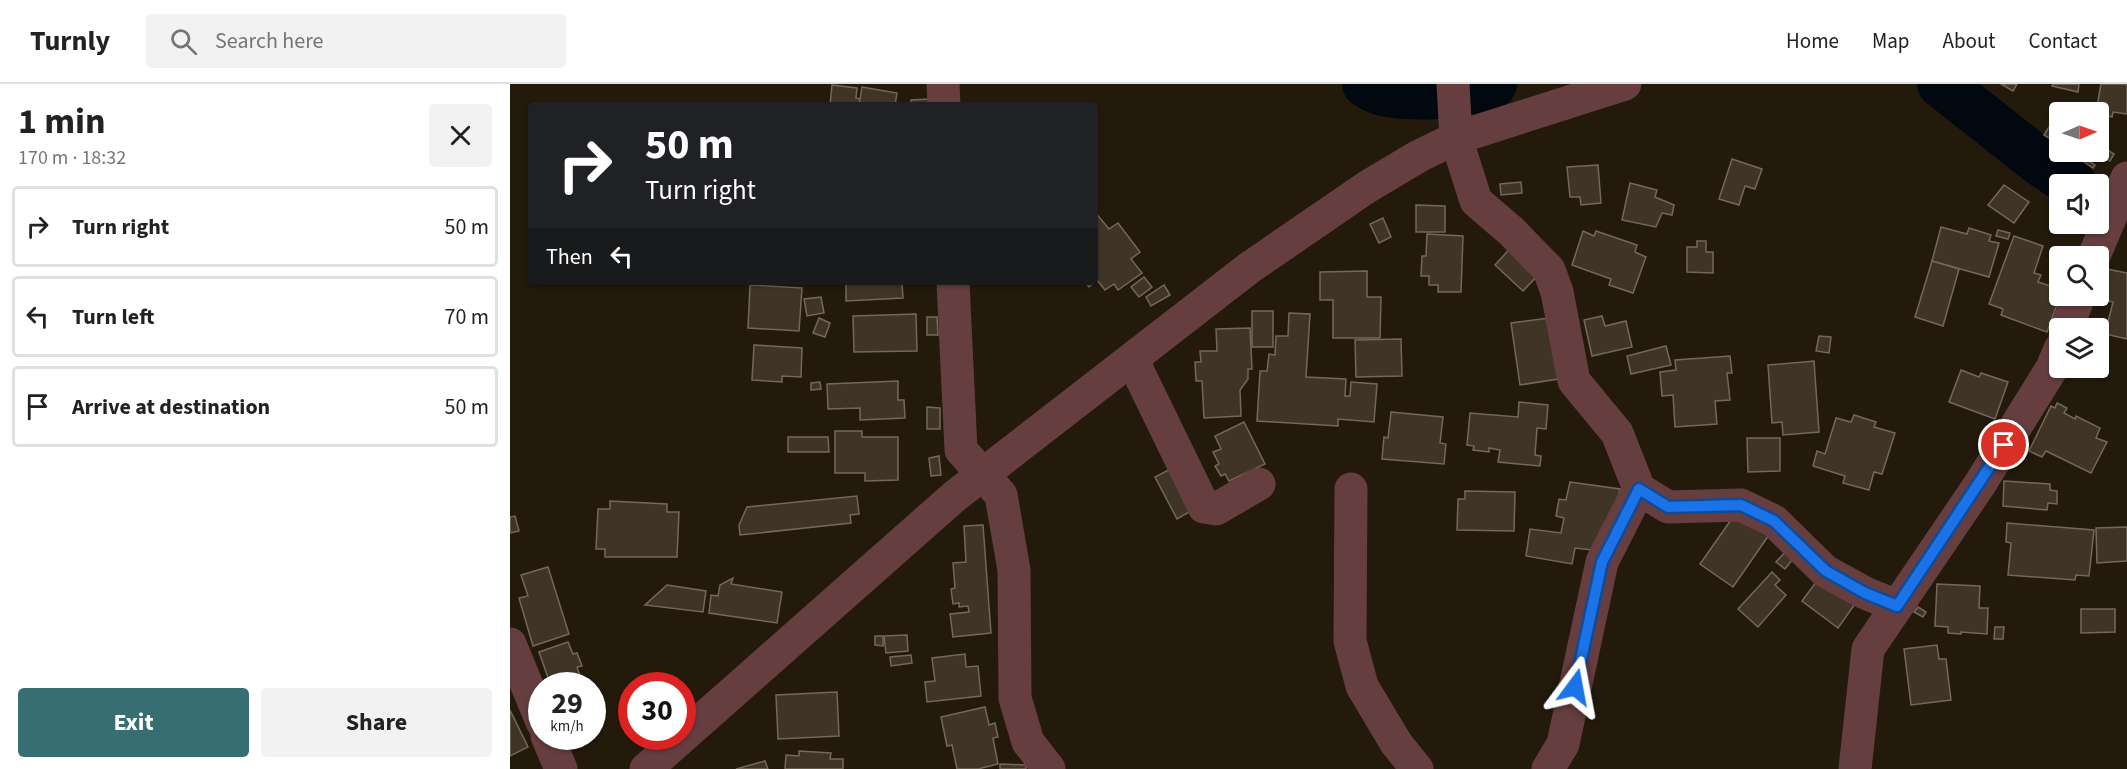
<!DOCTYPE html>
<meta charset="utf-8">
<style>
:root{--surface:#fff;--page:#f2f2f2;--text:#222;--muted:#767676;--line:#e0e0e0;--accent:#376e71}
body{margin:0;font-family:"Source Sans 3",sans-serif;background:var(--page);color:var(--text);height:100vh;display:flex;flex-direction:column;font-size:22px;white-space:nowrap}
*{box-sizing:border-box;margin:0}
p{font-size:20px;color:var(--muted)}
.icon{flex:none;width:33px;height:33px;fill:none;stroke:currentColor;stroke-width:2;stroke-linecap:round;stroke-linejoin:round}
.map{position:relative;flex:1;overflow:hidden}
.panel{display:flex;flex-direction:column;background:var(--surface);width:510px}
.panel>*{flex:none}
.guide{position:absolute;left:18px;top:18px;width:570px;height:183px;border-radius:6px;box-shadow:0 2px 4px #0004;background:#202124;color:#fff;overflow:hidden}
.needle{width:39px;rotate:88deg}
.fabs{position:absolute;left:1539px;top:18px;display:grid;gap:12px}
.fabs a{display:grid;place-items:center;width:60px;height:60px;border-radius:6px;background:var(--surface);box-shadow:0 2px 4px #0004;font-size:30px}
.speed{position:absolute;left:18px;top:588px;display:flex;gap:12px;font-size:30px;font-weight:700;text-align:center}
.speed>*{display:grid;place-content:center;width:78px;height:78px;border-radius:50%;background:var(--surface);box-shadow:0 2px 4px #0004;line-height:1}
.speed small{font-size:15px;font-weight:400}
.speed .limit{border:9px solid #d22;background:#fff;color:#111}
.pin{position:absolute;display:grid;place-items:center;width:51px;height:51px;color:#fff;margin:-26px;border:3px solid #fff;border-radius:50%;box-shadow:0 2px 6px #0007}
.me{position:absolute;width:66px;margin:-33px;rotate:13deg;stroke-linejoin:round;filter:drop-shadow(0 0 4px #0008)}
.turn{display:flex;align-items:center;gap:21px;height:126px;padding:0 18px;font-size:27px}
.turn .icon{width:78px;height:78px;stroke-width:2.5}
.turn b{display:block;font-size:42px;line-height:51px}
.then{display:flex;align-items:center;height:57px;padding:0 18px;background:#0003;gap:12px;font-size:22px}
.round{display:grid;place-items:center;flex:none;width:63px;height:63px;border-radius:6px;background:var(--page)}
.headline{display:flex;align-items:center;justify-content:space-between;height:102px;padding:0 18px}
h1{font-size:36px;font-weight:700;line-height:45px}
.cta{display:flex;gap:12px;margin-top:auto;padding:12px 18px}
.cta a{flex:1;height:69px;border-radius:6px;background:var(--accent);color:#fff;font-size:24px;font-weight:700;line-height:69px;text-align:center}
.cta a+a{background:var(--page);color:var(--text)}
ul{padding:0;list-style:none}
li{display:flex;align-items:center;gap:18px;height:81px;margin:0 12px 9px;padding:0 6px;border:3px solid var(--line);border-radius:6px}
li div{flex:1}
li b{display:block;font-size:22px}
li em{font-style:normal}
header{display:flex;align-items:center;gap:36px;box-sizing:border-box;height:84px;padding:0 30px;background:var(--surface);border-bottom:2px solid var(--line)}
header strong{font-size:28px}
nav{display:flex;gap:33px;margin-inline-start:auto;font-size:21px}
.search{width:420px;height:54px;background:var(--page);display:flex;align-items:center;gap:15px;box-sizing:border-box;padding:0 21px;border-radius:6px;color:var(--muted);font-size:22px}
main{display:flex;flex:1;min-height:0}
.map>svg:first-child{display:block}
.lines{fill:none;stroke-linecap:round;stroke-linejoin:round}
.river{stroke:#010810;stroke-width:48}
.building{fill:#403427;stroke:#746859;stroke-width:1.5}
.minor{stroke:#673e40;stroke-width:33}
.route-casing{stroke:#114b97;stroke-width:15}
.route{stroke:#1a73e8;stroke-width:10}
</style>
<header>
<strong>Turnly</strong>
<div class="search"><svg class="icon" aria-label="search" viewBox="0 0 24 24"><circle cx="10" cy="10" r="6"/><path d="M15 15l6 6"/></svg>Search here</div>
<nav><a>Home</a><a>Map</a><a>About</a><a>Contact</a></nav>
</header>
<main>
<section class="panel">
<div class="headline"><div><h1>1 min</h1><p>170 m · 18:32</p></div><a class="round"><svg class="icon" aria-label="close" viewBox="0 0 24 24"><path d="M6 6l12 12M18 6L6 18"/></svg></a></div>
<ul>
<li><svg class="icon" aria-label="right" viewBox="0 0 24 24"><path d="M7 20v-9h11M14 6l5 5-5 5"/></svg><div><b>Turn right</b></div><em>50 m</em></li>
<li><svg class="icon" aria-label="left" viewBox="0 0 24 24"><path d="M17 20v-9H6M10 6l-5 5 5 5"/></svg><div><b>Turn left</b></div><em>70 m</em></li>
<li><svg class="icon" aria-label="arrive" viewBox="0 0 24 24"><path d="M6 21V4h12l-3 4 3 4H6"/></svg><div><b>Arrive at destination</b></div><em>50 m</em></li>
</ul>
<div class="cta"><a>Exit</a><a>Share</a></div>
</section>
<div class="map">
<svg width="1617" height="685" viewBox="0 0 1617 685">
<rect width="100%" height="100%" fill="#231a0c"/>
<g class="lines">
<!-- river -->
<g class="river">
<path d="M856,0C861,3 867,7 873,8C906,15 951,11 983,0"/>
<polyline points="1431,0 1530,78 1563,100"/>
</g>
</g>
<!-- building -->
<g class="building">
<polygon points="1491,0 1507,0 1503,7"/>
<polygon points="1543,0 1569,0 1568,8 1542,2"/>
<polygon points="1591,0 1617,0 1617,30 1603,28 1602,33 1586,28"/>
<polygon points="322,1 347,4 346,14 350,15 349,21 320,21"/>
<polygon points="352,3 387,9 385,21 349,21"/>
<polygon points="419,15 419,21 401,21 401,16"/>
<polygon points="1546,32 1550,34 1550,61 1534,51"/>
<polygon points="1588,60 1604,70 1600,77 1587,68 1588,68"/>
<polygon points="1559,68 1565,68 1585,81 1583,84"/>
<polygon points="1222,75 1252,85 1245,105 1235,102 1229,121 1209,115"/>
<polygon points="1088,81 1091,119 1071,121 1070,113 1060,113 1057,83"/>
<polygon points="1011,98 1012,109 991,111 990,100"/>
<polygon points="1120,99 1147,106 1145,113 1164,121 1162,131 1152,129 1146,143 1112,136"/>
<polygon points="1494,101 1519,118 1504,139 1478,121"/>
<polygon points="906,121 935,122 935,148 906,148"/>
<polygon points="585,128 599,145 608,139 630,168 621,175 632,189 608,206 604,200 595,206 587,196 579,203 575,198 585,198"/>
<polygon points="873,134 881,153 869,159 860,140"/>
<polygon points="1431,143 1457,150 1459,144 1481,151 1479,157 1489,159 1479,193 1422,177"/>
<polygon points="1488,146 1500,149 1498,155 1486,152"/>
<polygon points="1073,147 1084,152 1086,147 1127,161 1125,168 1136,173 1123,209 1099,201 1101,195 1062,181"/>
<polygon points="917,150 953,152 951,208 928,208 928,201 919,201 919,192 911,192 912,172 916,172"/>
<polygon points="1504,152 1533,162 1524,189 1531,191 1528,198 1550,205 1550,212 1537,248 1491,231 1493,225 1479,220"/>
<polygon points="1187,157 1196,157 1196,168 1203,168 1203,189 1177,188 1177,163 1187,163"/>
<polygon points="1006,158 1034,185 1013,207 985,181"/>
<polygon points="1422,177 1449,185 1433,242 1405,233"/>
<polygon points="1597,185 1617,189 1617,255 1595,250 1603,218 1591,215"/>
<polygon points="857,187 857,213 871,213 870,254 823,254 823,216 810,216 810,188"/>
<polygon points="634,193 642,203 629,213 621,203"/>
<polygon points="336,198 392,198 393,214 336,217"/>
<polygon points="240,201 292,204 289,247 238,244"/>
<polygon points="654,201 660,211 641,222 636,213"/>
<polygon points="311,213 314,229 297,232 294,215"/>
<rect x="742" y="227" width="21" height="36"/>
<polygon points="779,229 800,230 796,293 836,295 835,312 840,312 841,298 867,300 864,338 828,335 828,342 747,337 750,287 757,287 759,270 765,271 766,252 778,252"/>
<polygon points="406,230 407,267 344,268 343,232"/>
<polygon points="1092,232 1095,242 1116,237 1122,263 1082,272 1074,236"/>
<polygon points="417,233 427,233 428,251 417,251"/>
<polygon points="309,234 320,239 315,253 303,249"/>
<polygon points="1039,234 1048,295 1010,301 1001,239"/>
<polygon points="740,244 742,285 738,285 738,295 730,306 731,332 694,334 692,297 686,297 685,278 691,278 690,267 707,267 706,245"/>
<polygon points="1309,252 1321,253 1319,269 1306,267"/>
<polygon points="891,255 892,292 846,293 845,256"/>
<polygon points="244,261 292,264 291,293 272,292 272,298 242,296"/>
<polygon points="1156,262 1161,281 1121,290 1117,272"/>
<polygon points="1220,272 1222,289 1217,289 1220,316 1205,317 1207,340 1165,343 1163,311 1152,312 1150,288 1166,286 1165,276"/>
<polygon points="1304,277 1309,348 1273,351 1272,338 1262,339 1258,281"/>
<polygon points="1451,286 1469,293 1471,289 1498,298 1485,335 1439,318"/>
<polygon points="388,297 388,316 394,316 395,334 350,336 350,324 318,325 317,300"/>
<polygon points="310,298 311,305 301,306 301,299"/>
<polygon points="1009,318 1038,321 1036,345 1027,344 1025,371 1031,372 1030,382 988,378 990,366 979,364 979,368 963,366 964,362 957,361 960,329 1008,333"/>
<polygon points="1547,319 1557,324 1554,329 1565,335 1566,332 1590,344 1586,354 1597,358 1581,389 1536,367 1532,373 1519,367 1541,322 1545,324"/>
<polygon points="417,323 430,324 430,345 417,345"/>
<polygon points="881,328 933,333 930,359 936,360 934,380 872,375 874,353 878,354"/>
<polygon points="1344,331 1366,338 1364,343 1385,349 1372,390 1364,388 1359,406 1333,399 1335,392 1303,382 1307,367 1315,370 1326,334 1341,338"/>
<polygon points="734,338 755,380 719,397 715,390 711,392 705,382 709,380 703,368 711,365 705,352"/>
<polygon points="325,347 352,347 352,353 388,353 388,396 355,397 355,389 325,389"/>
<polygon points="278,353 318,353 319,368 278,368"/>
<polygon points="1237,354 1270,354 1270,387 1238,388"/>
<polygon points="429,372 431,391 421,392 419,374"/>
<polygon points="666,382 688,423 667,435 645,393"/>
<polygon points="1494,397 1540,400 1540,406 1547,407 1547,420 1538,419 1537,426 1493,422"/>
<polygon points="1060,398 1110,405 1106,429 1091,467 1065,464 1062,480 1016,472 1020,445 1051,449 1054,434 1046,432 1049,415 1056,416"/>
<polygon points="955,407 1005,408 1004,447 947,446 948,415 955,415"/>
<polygon points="347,412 349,430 340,431 341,439 230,451 229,441 237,423"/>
<polygon points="100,417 157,420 157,428 169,428 167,473 95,473 95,465 86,465 88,425 100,425"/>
<polygon points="5,432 9,447 0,449 0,433"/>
<polygon points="1223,433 1259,451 1223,503 1190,480"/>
<polygon points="1497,439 1584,446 1579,492 1566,491 1565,496 1498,491 1501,459 1496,458"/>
<polygon points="473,441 481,549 443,553 440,530 459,528 458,522 449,523 449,519 443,520 441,505 445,504 443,479 456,478 454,442"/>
<polygon points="1617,443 1617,477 1587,479 1586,444"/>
<polygon points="1278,465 1286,471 1275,485 1266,478"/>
<polygon points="38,483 59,550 23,562 9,514 18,512 11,491"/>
<polygon points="1262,488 1270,496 1265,501 1276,511 1248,543 1228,525"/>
<polygon points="223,494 221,500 272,508 267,539 199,529 201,511 208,512 210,501"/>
<polygon points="1309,494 1345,520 1328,544 1292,517"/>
<polygon points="1427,500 1470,502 1469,524 1478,524 1477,550 1451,548 1451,550 1438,549 1438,543 1425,542"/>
<polygon points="157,501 196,507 193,528 135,521"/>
<polygon points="1408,523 1416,528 1413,533 1404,528"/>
<polygon points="1571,525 1605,525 1605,548 1571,549"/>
<polygon points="1485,543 1494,543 1493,555 1484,555"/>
<polygon points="397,551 398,567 376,569 374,552"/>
<polygon points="365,552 373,552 373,562 365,561"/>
<polygon points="58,558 63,570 67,569 72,582 67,583 73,602 41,602 29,568"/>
<polygon points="1427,561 1429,575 1436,575 1441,616 1401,621 1394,565"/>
<polygon points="455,570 456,583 468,582 471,612 417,618 415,598 425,597 422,574"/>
<polygon points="401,571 402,579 381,582 380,573"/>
<polygon points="327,608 329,652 268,655 266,611"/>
<polygon points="475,623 479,641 485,639 488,653 483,654 488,680 468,685 447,685 442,661 437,662 431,633"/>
<polygon points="0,626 18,663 0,672"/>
<polygon points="289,667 321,669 320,675 333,675 333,685 275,685 276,671 289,672"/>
<polygon points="255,677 258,685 226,685"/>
<polygon points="490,680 516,681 516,685 490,685"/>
</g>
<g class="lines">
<!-- minor -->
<g class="minor">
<polyline points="433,0 434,21"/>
<polyline points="943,0 946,54 966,117 1001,147 1039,186 1047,208 1064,297 1107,349 1129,405 1158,423 1231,421 1264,437 1315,487 1355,509 1387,522"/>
<polyline points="1584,172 1617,94"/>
<polyline points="443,198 451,366 491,411 504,486 505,614 518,658 539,685"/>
<polyline points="1557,244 1569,212"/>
<polyline points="622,275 694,423 706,425 749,400"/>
<polyline points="841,405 840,557 852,602 886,659 907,685"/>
<polyline points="0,560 32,638"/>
<polyline points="37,652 51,685"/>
<polyline points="136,685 445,412 739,184 857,103 909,72 946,54 1115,0"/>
<polyline points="1038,685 1053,660 1092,478 1129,405"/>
<polyline points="1345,685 1358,565 1470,400 1542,284 1550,265"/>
</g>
</g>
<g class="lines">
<defs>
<polyline id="route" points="1065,603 1092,478 1129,405 1158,423 1231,421 1264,437 1316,487 1355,509 1387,522 1494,361"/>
</defs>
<!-- route casing -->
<use href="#route" class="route-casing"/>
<!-- route -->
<use href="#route" class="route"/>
</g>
</svg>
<div class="fabs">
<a><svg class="needle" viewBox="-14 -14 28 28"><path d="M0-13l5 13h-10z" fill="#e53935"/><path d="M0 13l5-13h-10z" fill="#767676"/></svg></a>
<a><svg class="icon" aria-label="sound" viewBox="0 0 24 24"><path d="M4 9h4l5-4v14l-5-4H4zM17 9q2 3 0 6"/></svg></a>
<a><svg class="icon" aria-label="search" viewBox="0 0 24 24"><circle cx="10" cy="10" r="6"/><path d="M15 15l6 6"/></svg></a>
<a><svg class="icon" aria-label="layers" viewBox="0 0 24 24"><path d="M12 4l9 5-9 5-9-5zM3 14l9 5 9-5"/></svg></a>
</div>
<div class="speed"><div>29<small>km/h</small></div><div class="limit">30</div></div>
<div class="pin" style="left:1494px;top:361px;background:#d93025"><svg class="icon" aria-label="arrive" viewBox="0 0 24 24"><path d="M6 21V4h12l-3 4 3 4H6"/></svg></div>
<svg class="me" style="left:1065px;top:603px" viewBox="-20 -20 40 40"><path d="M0-17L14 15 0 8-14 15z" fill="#1a73e8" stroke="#fff" stroke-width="4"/></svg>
<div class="guide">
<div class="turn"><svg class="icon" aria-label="right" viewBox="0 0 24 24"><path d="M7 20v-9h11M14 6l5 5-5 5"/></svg><div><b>50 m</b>Turn right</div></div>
<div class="then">Then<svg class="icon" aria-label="left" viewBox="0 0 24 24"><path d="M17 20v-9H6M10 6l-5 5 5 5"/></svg></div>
</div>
</div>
</main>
